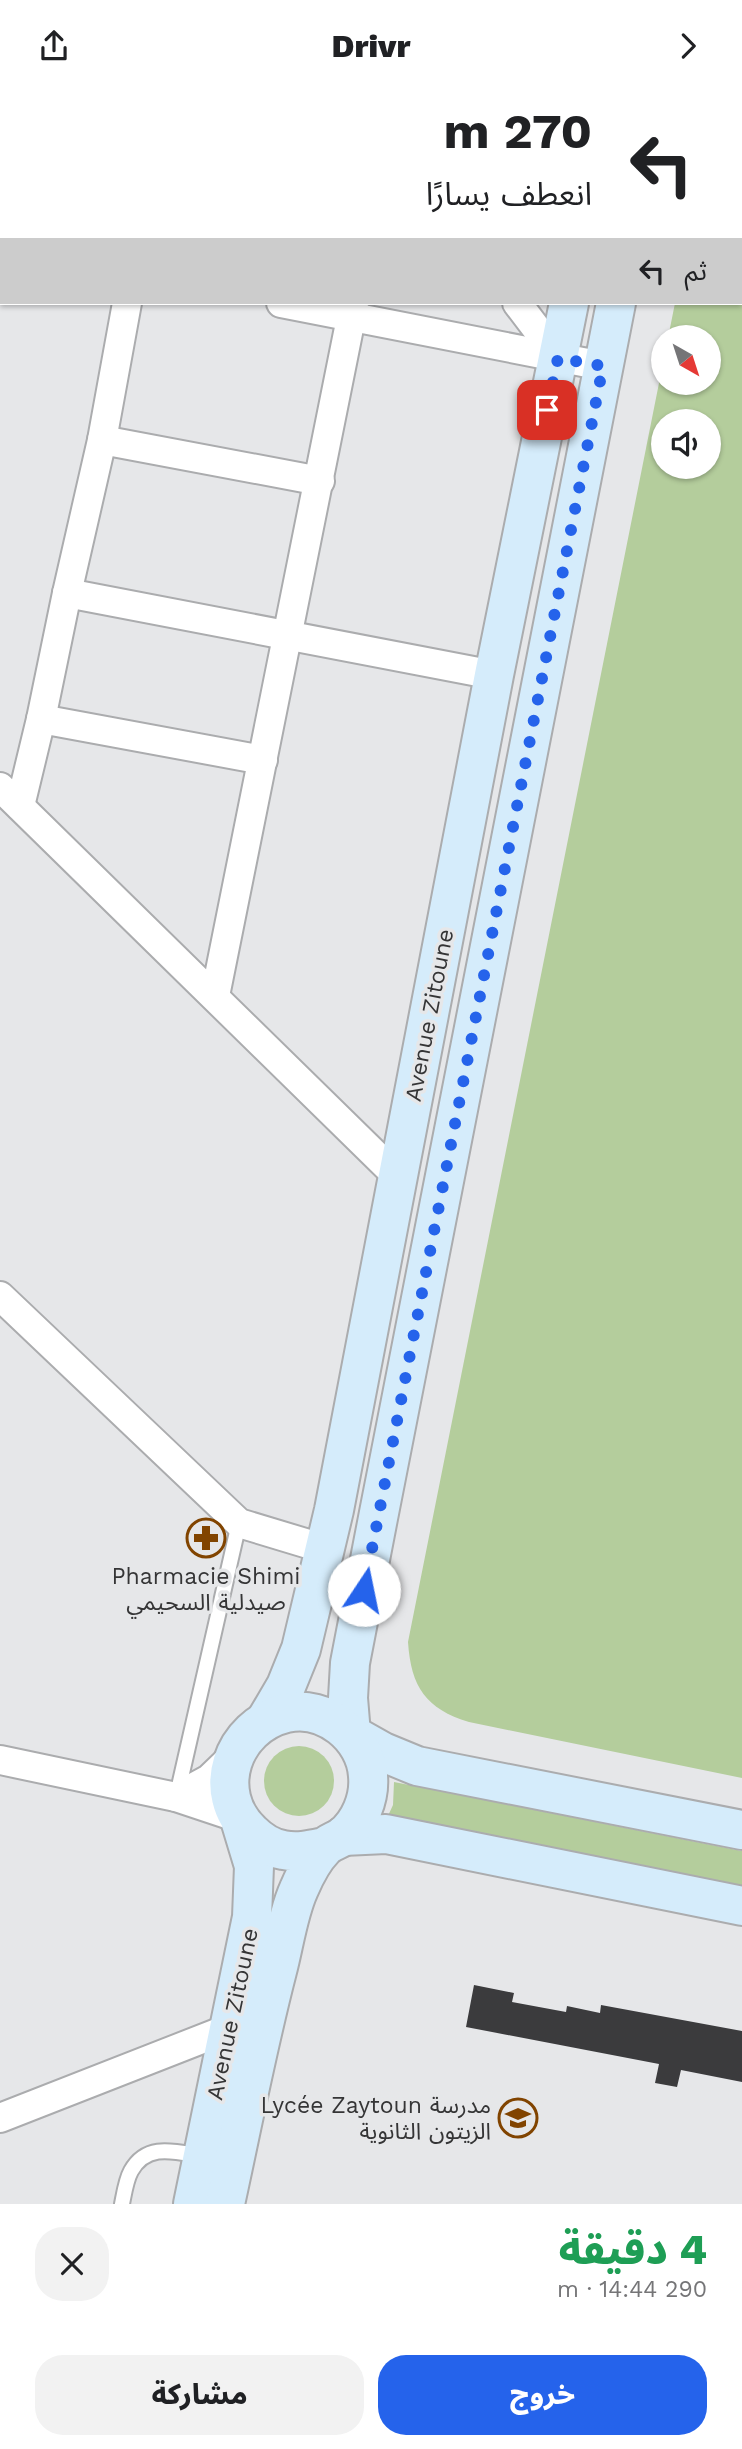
<!DOCTYPE html>
<html lang="ar">
<meta charset="utf-8">
<style>
:root{--surface:#fff;--page:#f2f2f2;--text:#202124;--muted:#757577;--accent:#2563eb}
body{margin:0;font-family:"Work Sans","Noto Sans Arabic",sans-serif;background:var(--page);color:var(--text);direction:rtl;height:100vh;display:flex;flex-direction:column;font-size:26px;white-space:nowrap}
*{box-sizing:border-box;margin:0}
p{font-size:23px;color:var(--muted)}
.icon{flex:none;width:38px;height:38px;fill:none;stroke:currentColor;stroke-width:2;stroke-linecap:round;stroke-linejoin:round}
.map{position:relative;height:2113px;overflow:hidden;direction:ltr}
.sheet{display:flex;flex-direction:column;background:var(--surface);flex:1}
.sheet>*{flex:none}
.banner{position:absolute;left:0px;top:0px;width:742px;height:214px;box-shadow:0 2px 5px #0004;direction:rtl;background:#fff;color:var(--text);overflow:hidden}
.needle{width:46px;rotate:141deg}
.fabs{position:absolute;left:651px;top:234px;display:grid;gap:14px}
.fabs a{display:grid;place-items:center;width:70px;height:70px;border-radius:50%;background:var(--surface);box-shadow:0 2px 5px #0004;font-size:35px}
.pin{position:absolute;display:grid;place-items:center;width:60px;height:60px;color:#fff;margin:-30px;border-radius:14px;box-shadow:0 4px 10px #0006}
.me{position:absolute;width:77px;margin:-38px;rotate:11deg;stroke-linejoin:round;filter:drop-shadow(0 0 5px #0008)}
.turn{display:flex;align-items:center;gap:24px;height:147px;padding:0 35px;font-size:32px}
.turn .icon{width:91px;height:91px;stroke-width:2.5}
.turn b{display:block;font-size:49px;line-height:60px}
.then{display:flex;align-items:center;height:66px;padding:0 35px;background:#0003;gap:14px;font-size:26px}
.round{display:grid;place-items:center;flex:none;width:74px;height:74px;border-radius:28px;background:var(--page)}
.summary{display:flex;align-items:center;justify-content:space-between;height:119px;padding:0 35px}
h1{font-size:42px;font-weight:800;line-height:52px;color:#1e9e55}
.primary-button{display:flex;gap:14px;margin-top:auto;padding:14px 35px}
.primary-button a{flex:1;height:80px;border-radius:28px;background:var(--accent);color:#fff;font-size:28px;font-weight:800;line-height:80px;text-align:center}
.primary-button a+a{background:var(--page);color:var(--text)}
header{display:flex;justify-content:space-between;align-items:center;height:91px;padding:0 35px;background:var(--surface);font-size:32px;font-weight:800}
.map>svg:first-child{display:block}
.green{fill:#b4cd9c;fill-rule:evenodd}
.building{fill:#3b3b3d}
.lines{fill:none;stroke-linecap:round;stroke-linejoin:round}
.service-casing{stroke:#abacae;stroke-width:18}
.minor-casing{stroke:#abacae;stroke-width:32}
.secondary-casing{stroke:#abacae;stroke-width:42}
.service{stroke:#fff;stroke-width:14}
.minor{stroke:#fff;stroke-width:28}
.secondary{stroke:#d5ecfb;stroke-width:38}
.route{stroke:#2563eb;stroke-width:12;stroke-dasharray:0 21.6}
.labels{text-anchor:middle;stroke-width:7;stroke-linejoin:round;paint-order:stroke}
.street-label{font-size:23px;fill:#353536;stroke:#e6e7e9}
.poi-label{font-size:23px;fill:#353536;stroke:#e6e7e9}
</style>
<header><svg class="icon" aria-label="forward" viewBox="0 0 24 24"><path d="M9 5l7 7-7 7"/></svg>Drivr<svg class="icon" aria-label="share" viewBox="0 0 24 24"><path d="M12 15V3M7 8l5-5 5 5M5 13v7h14v-7"/></svg></header>
<div class="map">
<svg width="742" height="2113" viewBox="0 0 742 2113">
<rect width="100%" height="100%" fill="#e6e7e9"/>
<!-- green -->
<g class="green">
<path d="M718,0H742V1687L469,1631C426,1618 411,1596 408,1551L663,272V292H709V247H668L675,212H740V2H717ZM663,331H709V376H663Z"/>
<circle cx="299" cy="1690" r="35"/>
<polygon points="394,1691 742,1760 742,1796 387,1727 393,1714"/>
</g>
<!-- building -->
<polygon class="building" points="474,1894 514,1902 512,1911 566,1921 567,1915 600,1922 601,1914 742,1940 742,1991 681,1979 677,1996 655,1992 659,1973 466,1936"/>
<g class="lines">
<defs>
<g id="service">
<polyline points="177,1704 239,1432"/>
<path d="M122,2113C124,2103 126,2089 131,2080C147,2051 176,2061 202,2065"/>
</g>
<g id="minor">
<polyline points="109,0 110,2"/>
<polyline points="363,0 364,2"/>
<polyline points="395,2 396,0"/>
<polyline points="0,157 2,157"/>
<polyline points="281,212 603,275"/>
<polyline points="517,212 558,266"/>
<polyline points="102,349 320,390"/>
<polyline points="67,502 494,584"/>
<polyline points="41,628 263,669"/>
<polyline points="0,696 398,1086"/>
<polyline points="20,715 41,628 67,502 102,349 127,212"/>
<polyline points="215,905 354,212"/>
<polyline points="0,1205 239,1432 325,1458"/>
<polyline points="0,1669 176,1706 239,1727"/>
<polyline points="176,1706 209,1688 234,1664"/>
<polyline points="0,2027 230,1937 245,1940"/>
</g>
<g id="secondary">
<polyline points="614,2 614,0"/>
<polyline points="659,2 659,0"/>
<polyline points="616,212 378,1427 350,1572 348,1607 351,1643 383,1661 417,1675 742,1739"/>
<polyline points="266,1629 286,1595 301,1558 334,1419 494,584 569,212"/>
<polyline points="343,1745 386,1743 742,1815"/>
<polyline points="193,2113 252,1826 254,1775 241,1732"/>
<path d="M225,2113C242,2035 257,1957 277,1880C284,1854 288,1822 299,1798C305,1784 313,1768 324,1757C328,1752 336,1750 342,1746C360,1732 370,1707 368,1685C366,1646 325,1613 286,1622C232,1635 209,1701 251,1741C259,1749 271,1757 283,1759C297,1762 310,1759 324,1756"/>
</g>
</defs>
<!-- service casing -->
<use href="#service" class="service-casing"/>
<!-- minor casing -->
<use href="#minor" class="minor-casing"/>
<!-- secondary casing -->
<use href="#secondary" class="secondary-casing"/>
<!-- service -->
<use href="#service" class="service"/>
<!-- minor -->
<use href="#minor" class="minor"/>
<!-- secondary -->
<use href="#secondary" class="secondary"/>
</g>
<g class="lines">
<!-- route -->
<polyline class="route" points="364,1499 603,275 558,267 547,319"/>
</g>
<!-- icons -->
<defs>
<symbol id="pharmacy-ring" viewBox="-11 -11 22 22"><circle r="9.5" fill="#e6e7e9" stroke="#814400" stroke-width="1.5"/><path d="M-2-6h4v4h4v4h-4v4h-4v-4h-4v-4h4Z" fill="#814400"/></symbol>
<symbol id="university-ring" viewBox="-11 -11 22 22"><circle r="9.5" fill="#e6e7e9" stroke="#814400" stroke-width="1.5"/><path d="M0-5L7-2L0 1L-7-2ZM-4 1L0 2.5L4 1V4Q0 6-4 4Z" fill="#814400"/></symbol>
</defs>
<g fill-rule="evenodd">
<use href="#pharmacy-ring" x="184" y="1425" width="44" height="44"/>
<use href="#university-ring" x="496" y="2005" width="44" height="44"/>
</g>
<g class="labels">
<!-- street labels -->
<g class="street-label">
<text transform="translate(429 924) rotate(-79)" y="8">Avenue Zitoune</text>
<text transform="translate(232 1923) rotate(-78)" y="8">Avenue Zitoune</text>
</g>
<!-- poi labels -->
<g class="poi-label">
<text x="206" y="1493">Pharmacie Shimi<tspan x="206" dy="26">صيدلية السحيمي</tspan></text>
<text x="491" y="2022" text-anchor="end">Lycée Zaytoun مدرسة<tspan x="491" dy="26">الزيتون الثانوية</tspan></text>
</g>
</g>
</svg>
<div class="fabs">
<a><svg class="needle" viewBox="-14 -14 28 28"><path d="M0-13l5 13h-10z" fill="#e53935"/><path d="M0 13l5-13h-10z" fill="#757577"/></svg></a>
<a><svg class="icon" aria-label="sound" viewBox="0 0 24 24"><path d="M4 9h4l5-4v14l-5-4H4zM17 9q2 3 0 6"/></svg></a>
</div>
<div class="pin" style="left:547px;top:319px;background:#d93025"><svg class="icon" aria-label="arrive" viewBox="0 0 24 24"><path d="M6 21V4h12l-3 4 3 4H6"/></svg></div>
<svg class="me" style="left:364px;top:1499px" viewBox="-20 -20 40 40"><circle r="19" fill="#fff"/><path d="M0-13L10 11 0 6-10 11z" fill="#2563eb"/></svg>
<div class="banner">
<div class="turn"><svg class="icon" aria-label="left" viewBox="0 0 24 24"><path d="M17 20v-9H6M10 6l-5 5 5 5"/></svg><div><b>270 m</b>انعطف يسارًا</div></div>
<div class="then">ثم<svg class="icon" aria-label="left" viewBox="0 0 24 24"><path d="M17 20v-9H6M10 6l-5 5 5 5"/></svg></div>
</div>
</div>
<section class="sheet">
<div class="summary"><div><h1>4 دقيقة</h1><p>290 m · 14:44</p></div><a class="round"><svg class="icon" aria-label="close" viewBox="0 0 24 24"><path d="M6 6l12 12M18 6L6 18"/></svg></a></div>
<div class="primary-button"><a>خروج</a><a>مشاركة</a></div>
</section>
